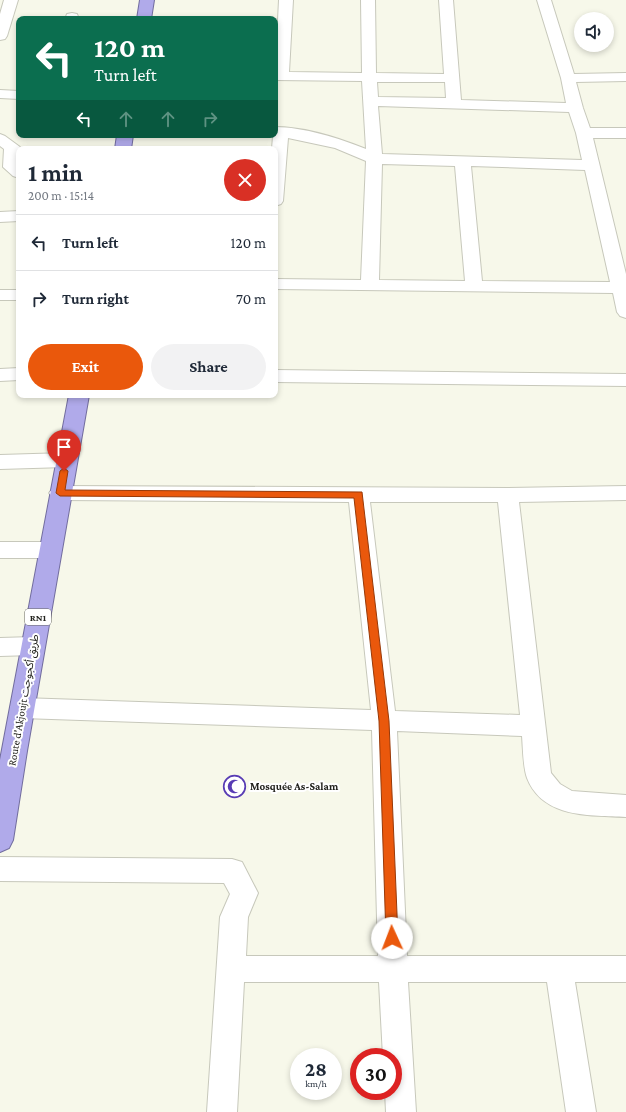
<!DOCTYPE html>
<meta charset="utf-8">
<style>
:root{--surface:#fff;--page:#f2f2f3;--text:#1f2937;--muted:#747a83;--line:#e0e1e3;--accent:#ea580c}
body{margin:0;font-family:"Crimson Pro","Noto Sans Arabic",serif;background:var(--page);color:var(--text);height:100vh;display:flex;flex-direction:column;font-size:15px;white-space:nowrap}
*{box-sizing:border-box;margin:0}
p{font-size:13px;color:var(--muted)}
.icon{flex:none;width:22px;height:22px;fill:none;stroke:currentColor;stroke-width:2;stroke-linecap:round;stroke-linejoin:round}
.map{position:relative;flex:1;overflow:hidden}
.sheet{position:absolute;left:16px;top:146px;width:262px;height:252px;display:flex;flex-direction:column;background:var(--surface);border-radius:8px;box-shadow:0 2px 6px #0003}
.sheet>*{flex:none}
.guide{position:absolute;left:16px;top:16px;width:262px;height:122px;border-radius:8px;box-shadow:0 2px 6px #0003;background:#0b6e4f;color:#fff;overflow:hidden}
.tools{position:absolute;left:574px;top:12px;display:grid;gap:8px}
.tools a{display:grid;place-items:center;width:40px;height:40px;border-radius:50%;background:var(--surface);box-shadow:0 2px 6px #0003;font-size:20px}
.speed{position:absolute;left:290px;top:1048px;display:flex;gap:8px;font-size:20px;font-weight:700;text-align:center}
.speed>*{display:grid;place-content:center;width:52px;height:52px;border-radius:50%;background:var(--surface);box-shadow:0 2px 6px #0003;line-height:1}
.speed small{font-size:10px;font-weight:400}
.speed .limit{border:6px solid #d22;background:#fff;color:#111}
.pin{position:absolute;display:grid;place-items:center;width:34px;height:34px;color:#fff;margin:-41px -17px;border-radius:50% 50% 50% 0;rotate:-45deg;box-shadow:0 0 4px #0007}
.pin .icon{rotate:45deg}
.me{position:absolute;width:44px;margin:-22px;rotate:358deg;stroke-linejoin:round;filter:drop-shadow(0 0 3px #0008)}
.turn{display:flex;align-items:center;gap:14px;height:84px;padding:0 12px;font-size:18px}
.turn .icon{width:52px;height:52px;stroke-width:2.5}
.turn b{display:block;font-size:28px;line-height:34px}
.lanes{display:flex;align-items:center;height:38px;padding:0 12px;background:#0003;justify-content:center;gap:20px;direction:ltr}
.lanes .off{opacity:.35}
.round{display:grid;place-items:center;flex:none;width:42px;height:42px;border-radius:21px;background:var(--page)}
.overview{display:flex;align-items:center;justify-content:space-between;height:68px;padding:0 12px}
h1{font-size:24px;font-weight:700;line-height:30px}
.primary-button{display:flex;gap:8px;margin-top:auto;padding:8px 12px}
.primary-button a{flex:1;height:46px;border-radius:24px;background:var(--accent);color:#fff;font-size:16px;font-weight:700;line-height:46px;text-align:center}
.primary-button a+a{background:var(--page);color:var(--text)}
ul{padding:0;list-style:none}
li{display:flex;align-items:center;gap:12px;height:56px;padding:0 12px;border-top:1px solid var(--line)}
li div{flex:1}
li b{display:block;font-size:15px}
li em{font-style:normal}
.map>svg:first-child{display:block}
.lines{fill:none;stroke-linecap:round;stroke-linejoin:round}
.minor-casing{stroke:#c7c8bb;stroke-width:2}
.trunk-casing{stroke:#726d9e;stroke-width:2}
.minor{fill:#fff;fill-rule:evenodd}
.trunk{fill:#b0aaea;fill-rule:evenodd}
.route{fill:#ea580c;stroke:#983908}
.labels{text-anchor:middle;stroke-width:4;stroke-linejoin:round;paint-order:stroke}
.shield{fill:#fff;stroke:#646461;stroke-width:1}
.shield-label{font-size:10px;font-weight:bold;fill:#22221d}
.street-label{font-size:11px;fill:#22221d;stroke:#fff}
.poi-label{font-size:11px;font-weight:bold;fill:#22221d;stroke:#fff;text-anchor:start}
</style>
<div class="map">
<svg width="626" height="1112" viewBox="0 0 626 1112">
<rect width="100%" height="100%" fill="#f7f8ea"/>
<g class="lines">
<defs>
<g id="minor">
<polygon points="4,0 18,0 7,36 5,39 0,40 0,14"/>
<path d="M279,0H293L289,72L362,73L361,0H375L376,73L444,74L439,0H453L461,100L566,103L561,78L537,0H551L574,74L626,73V81L576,82L583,108L590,128H626V138H593L626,274V318L620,316L617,312L613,293L275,289V279L361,280L366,161L335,148L288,138L283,201L281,204L275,206V149H272L273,136L269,135H275V127C303,127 339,138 366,149L362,81L275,80ZM377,82H445L446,98L378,97ZM378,106L569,112L576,133L582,160L382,154ZM382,164L455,166L465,281L379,280ZM471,166L585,170L610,282L482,281Z"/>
<polygon points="72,13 77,14 79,19 65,19 67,14"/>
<polygon points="0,90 19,91 19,99 0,98"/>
<polygon points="0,134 5,136 20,147 19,178 13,176 3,167 4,149 0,146"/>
<polygon points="19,211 19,221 0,222 0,212"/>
<rect x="0" y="290" width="19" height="10"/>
<polygon points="19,368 19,380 0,381 0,369"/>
<polygon points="275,370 626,374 626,386 275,382"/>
<polygon points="66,453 73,455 76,460 73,465 66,467 0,469 0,455"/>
<path d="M60,486L508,488L626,486V500L519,502L551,773L560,784L572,791L626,795V817C591,815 543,819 527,778C523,767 523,748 522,736L397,731L407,956H626V982H575L596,1112H566L547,982H408L416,1112H386L385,1091H393V1057H383L379,982H244L237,1112H207L220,917L230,894L224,883L0,881V857L232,859L242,862L258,893L248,917L246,956H378L372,730L22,718L13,715L10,708L13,701L22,698L371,710L349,502L60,500L53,498L49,493L53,488ZM370,502H498L520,715L395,711Z"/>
<polygon points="0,542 50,542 58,544 61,550 58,556 50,558 0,558"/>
<polygon points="33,637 41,640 45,646 41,652 33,655 0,656 0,638"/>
</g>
<g id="trunk">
<polygon points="140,0 154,0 151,19 137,19"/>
<polygon points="117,135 133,135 131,149 115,149"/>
<polygon points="69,395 89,395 27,751 13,840 9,848 0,852 0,760"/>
</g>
</defs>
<!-- minor casing -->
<use href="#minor" class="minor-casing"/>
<!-- trunk casing -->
<use href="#trunk" class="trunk-casing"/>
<!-- minor -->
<use href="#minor" class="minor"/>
<!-- trunk -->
<use href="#trunk" class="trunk"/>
</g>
<!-- route -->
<polygon class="route" points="64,468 68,471 65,490 362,492 389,721 398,938 396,942 392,943 388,942 386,938 379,721 354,498 60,496 56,493 60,471"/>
<!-- icons -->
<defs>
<symbol id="mosque-ring" viewBox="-11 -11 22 22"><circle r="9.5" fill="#fff" stroke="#583cb4" stroke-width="1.5"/><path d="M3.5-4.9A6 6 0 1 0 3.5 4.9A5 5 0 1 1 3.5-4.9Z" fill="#583cb4"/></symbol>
</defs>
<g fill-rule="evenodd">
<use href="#mosque-ring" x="222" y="774" width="25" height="25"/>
</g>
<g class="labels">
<!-- shield labels -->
<rect class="shield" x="25" y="609" width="26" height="16" rx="3"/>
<g class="shield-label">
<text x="38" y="621">RN1</text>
</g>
<!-- street labels -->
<g class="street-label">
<text transform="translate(23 700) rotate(-80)" y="4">Route d'Akjoujt طريق أكجوجت</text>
</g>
<!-- poi labels -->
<g class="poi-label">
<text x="250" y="790">Mosquée As-Salam</text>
</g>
</g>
</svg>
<div class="tools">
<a><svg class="icon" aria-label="sound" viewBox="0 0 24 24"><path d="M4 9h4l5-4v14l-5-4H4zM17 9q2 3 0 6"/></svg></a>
</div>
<div class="speed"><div>28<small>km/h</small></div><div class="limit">30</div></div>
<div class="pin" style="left:64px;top:471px;background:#d93025"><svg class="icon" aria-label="arrive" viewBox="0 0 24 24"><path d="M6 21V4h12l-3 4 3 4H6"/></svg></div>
<svg class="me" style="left:392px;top:938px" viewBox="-20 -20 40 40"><circle r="19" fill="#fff"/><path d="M0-13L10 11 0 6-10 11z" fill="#ea580c"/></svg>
<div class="guide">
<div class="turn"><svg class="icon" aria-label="left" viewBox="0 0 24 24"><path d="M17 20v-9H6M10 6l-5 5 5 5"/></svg><div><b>120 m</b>Turn left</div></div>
<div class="lanes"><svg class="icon" aria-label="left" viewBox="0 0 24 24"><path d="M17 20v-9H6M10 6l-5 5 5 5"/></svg><svg class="icon off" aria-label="ahead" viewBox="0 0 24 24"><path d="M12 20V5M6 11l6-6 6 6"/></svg><svg class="icon off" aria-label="ahead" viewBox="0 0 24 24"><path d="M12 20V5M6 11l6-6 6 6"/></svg><svg class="icon off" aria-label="right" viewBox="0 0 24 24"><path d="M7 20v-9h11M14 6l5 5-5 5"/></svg></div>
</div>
<section class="sheet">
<div class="overview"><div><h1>1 min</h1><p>200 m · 15:14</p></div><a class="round" style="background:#d93025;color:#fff"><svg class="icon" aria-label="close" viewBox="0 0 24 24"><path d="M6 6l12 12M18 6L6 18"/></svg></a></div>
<ul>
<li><svg class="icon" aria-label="left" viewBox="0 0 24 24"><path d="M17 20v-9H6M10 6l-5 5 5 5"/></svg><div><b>Turn left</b></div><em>120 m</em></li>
<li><svg class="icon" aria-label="right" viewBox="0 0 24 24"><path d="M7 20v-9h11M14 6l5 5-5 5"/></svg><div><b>Turn right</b></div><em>70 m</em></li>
</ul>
<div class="primary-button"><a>Exit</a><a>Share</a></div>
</section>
</div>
